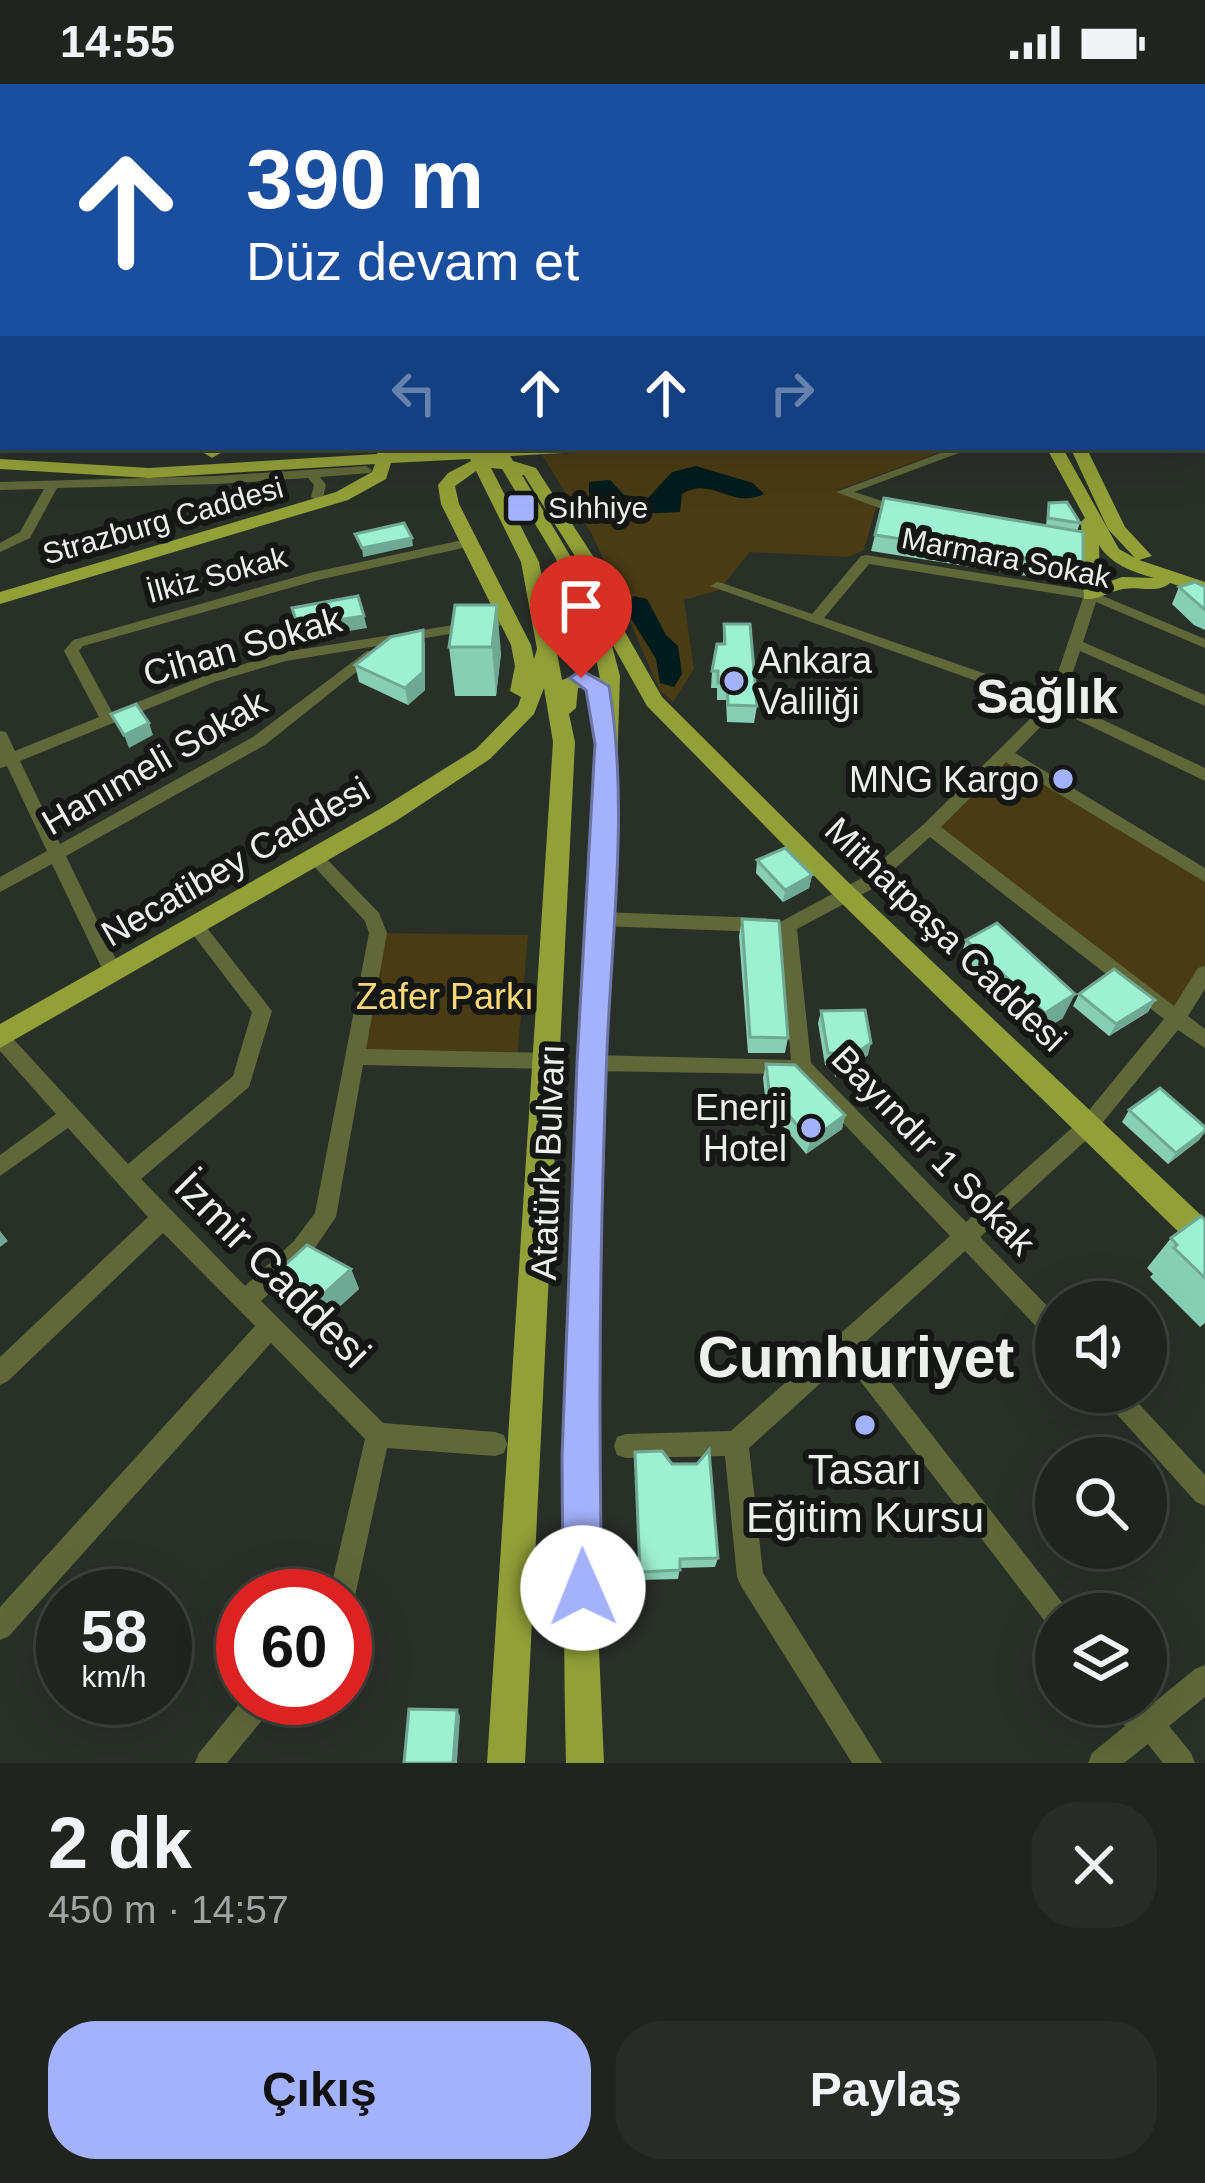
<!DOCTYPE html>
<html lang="tr">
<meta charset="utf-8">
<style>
:root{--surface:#1f241e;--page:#272c27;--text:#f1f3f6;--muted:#a1a4a4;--line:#3c413c;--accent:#a4b2fc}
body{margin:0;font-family:Arial,sans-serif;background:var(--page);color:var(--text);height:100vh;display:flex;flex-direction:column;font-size:45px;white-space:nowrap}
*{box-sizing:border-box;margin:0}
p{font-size:39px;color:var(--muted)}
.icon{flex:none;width:66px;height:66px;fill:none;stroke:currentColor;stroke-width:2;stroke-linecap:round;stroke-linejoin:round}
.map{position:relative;height:1679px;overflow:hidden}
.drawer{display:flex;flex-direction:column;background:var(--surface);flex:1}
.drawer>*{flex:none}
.hud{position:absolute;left:0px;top:0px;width:1206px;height:366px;box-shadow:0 12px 48px #0002,0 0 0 3px var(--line);background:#1a4fa0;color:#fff;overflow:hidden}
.tools{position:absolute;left:1035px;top:1197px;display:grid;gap:24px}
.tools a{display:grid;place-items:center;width:132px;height:132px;border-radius:50%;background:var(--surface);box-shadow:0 12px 48px #0002,0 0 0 3px var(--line);font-size:60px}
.speed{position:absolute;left:36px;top:1485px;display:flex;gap:24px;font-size:60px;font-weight:700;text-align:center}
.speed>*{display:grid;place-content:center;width:156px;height:156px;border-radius:50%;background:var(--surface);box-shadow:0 12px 48px #0002,0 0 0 3px var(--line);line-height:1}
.speed small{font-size:30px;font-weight:400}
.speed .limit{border:18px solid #d22;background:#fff;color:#111}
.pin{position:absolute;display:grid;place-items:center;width:102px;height:102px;color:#fff;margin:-123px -51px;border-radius:50% 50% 50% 0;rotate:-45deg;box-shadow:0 0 12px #0007}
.pin .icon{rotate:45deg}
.me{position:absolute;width:132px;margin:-66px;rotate:359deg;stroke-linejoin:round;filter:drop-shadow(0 0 9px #0008)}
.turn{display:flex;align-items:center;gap:42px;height:252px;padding:0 48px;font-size:54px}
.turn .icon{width:156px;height:156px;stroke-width:2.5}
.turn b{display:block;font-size:84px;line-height:102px}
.lanes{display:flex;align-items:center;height:114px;padding:0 48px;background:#0003;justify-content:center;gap:60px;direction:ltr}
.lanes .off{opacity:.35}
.round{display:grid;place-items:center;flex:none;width:126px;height:126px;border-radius:48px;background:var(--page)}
.headline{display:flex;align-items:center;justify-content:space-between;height:204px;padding:0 48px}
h1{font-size:72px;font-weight:700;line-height:90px}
.primary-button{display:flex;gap:24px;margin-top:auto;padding:24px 48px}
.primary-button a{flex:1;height:138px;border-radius:48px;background:var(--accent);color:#111;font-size:48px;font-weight:700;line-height:138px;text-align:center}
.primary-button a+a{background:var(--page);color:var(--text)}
.status{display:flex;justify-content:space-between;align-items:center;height:84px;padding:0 60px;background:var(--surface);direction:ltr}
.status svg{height:33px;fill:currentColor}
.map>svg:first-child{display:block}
.green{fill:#493b14}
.water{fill:#001c1d}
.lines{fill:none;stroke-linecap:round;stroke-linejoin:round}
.minor{fill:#60683a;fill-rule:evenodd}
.major{fill:#92a038;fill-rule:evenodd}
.wall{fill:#88ceb5}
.shaded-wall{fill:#6fa894}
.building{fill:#9ef0d3;stroke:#6fa894;stroke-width:3}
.route{fill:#a4b2fc;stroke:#6b74a4;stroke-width:3}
.poi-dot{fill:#a4b2fc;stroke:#141714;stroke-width:4.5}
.labels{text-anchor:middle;stroke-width:12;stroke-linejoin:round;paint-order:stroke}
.far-poi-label{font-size:30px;fill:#ebf0ea;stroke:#141714;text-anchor:start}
.far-street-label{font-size:30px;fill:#ebf0ea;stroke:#141714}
.street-label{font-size:36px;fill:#ebf0ea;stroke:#141714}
.poi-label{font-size:36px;fill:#ebf0ea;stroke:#141714;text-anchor:end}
.park-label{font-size:36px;fill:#fad878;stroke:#141714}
.near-street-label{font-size:42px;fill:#ebf0ea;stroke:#141714}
.near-poi-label{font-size:42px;fill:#ebf0ea;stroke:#141714}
.district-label{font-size:48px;font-weight:bold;fill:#ebf0ea;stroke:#141714}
.near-district-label{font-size:57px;font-weight:bold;fill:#ebf0ea;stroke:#141714}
</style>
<div class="status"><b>14:55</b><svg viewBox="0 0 49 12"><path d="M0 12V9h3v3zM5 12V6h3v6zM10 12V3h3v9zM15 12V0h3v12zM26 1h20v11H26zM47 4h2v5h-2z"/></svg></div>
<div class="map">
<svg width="1205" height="1679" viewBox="0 0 1205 1679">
<rect width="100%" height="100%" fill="#293028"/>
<!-- green -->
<g class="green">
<polygon points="683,363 955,363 838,406 876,423 864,466 848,473 750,468 719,506 684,516 694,585 673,618 660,607 593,452 542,371"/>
<polygon points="1005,670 1205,792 1205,889 1177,934 930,744"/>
<polygon points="378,849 528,851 517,976 355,973"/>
</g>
<!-- water -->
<g class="water">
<path d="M696,382L753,399L764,410C732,426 711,391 682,410L680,428L616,431L589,409V398L610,396L624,411L648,414L672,388Z"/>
<polygon points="633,512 647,515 666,551 678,562 682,590 674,603 660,599 656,575 627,528"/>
</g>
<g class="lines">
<!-- minor -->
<g class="minor">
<polygon points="521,0 529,0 527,3 519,3"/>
<polygon points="608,0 617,0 620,3 611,3"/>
<polygon points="922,0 933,0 934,1 929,3"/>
<polygon points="1123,0 1132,0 1136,3 1127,3"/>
<rect x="1203" y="5" width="2" height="5"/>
<rect x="0" y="319" width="3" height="6"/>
<polygon points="957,363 975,363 854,408 911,426 911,432 901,432 836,408"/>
<polygon points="366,382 372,386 370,389 320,393 326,401 323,413 317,417 311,413 314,401 308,394 216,400 57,404 30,454 0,468 0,459 20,448 44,405 0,406 0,398 216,392"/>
<polygon points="458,457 463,458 463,464 318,496 83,562 79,567 112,628 204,592 285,568 510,532 517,536 510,540 286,577 214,598 20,677 60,760 253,653 367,567 377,567 379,570 265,661 66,772 122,888 120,893 106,893 52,780 0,808 0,793 47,767 7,682 0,684 0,647 6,648 15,667 99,633 64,567 73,556 310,489"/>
<path d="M866,471L1091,507L1205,555V564L1096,518L1083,558L1205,611V622L1080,567L1063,617L1205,684V697L1057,626L1015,669L1205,784V798L1006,678L941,743L1174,922L1198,884L1205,882V905L1188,932L1205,945V964L1178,946L1095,1048L980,1153L1056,1231V1258L1048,1255L965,1167L862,1261L1065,1522L1069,1530H1056V1544L1047,1540L845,1277L749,1364L763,1489L882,1679H852L741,1502L737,1493L725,1372L626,1374L617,1371L614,1362L617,1353L626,1350L731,1347L950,1152L793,986L785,990L591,987L584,985L581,979L584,973L591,971L791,976L779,842L782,837L860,795L924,740L1044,621L710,502L717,498L722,499L812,530L861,472ZM869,480L1083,514L1050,612L824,534ZM930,753L1164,935L1081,1036L966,1138L811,979L797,845L872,805Z"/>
<polygon points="314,766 320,768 379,829 387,849 366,965 550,969 557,971 560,977 557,983 550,985 363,981 336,1133 310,1171 261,1217 383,1339 495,1348 504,1351 507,1360 504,1369 495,1372 387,1364 355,1512 351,1521 345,1524 345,1512 329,1512 365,1355 271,1259 9,1552 0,1556 0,1523 255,1242 163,1149 8,1297 0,1301 0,1273 148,1133 68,1044 0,1092 0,1071 56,1030 0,967 0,946 7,948 128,1080 233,992 252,928 185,840 188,835 200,835 272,927 249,1003 141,1095 245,1202 294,1157 315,1129 369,849 365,837 308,776 305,772 308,768"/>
<polygon points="599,828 765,834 771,836 774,841 771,846 765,848 599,842 593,840 590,835 593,830"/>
<polygon points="1100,1308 1128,1308 1205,1391 1205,1422 1196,1418 1104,1316"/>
<polygon points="1205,1581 1205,1613 1169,1642 1191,1669 1195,1679 1163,1679 1148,1660 1124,1679 1088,1679 1092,1669 1125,1642 1111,1620 1143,1620 1146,1625 1195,1585"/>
<polygon points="244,1614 276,1614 272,1624 227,1679 195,1679 199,1669"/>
</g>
<!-- major -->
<g class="major">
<polygon points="965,0 976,0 979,3 968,3"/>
<rect x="1203" y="21" width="2" height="6"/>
<rect x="0" y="51" width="3" height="6"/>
<rect x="1203" y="311" width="2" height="10"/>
<rect x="1203" y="331" width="2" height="10"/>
<polygon points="211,363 231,363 212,374 204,369"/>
<path d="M380,363H394V369L464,363H590L582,368L510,372L513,377L536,384L624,520L612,525L662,613L847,797L1205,1135V1168L1195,1164L831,809L647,622L611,558L620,592L598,1271V1543L604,1679H566C557,1328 583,980 598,630L589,623L586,603L578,604L576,624L569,630L575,658L525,1679H487L553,658L544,604L534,630L490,675L396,737L0,964V940L380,725L476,665L518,622L521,613L510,607L515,582L511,561L441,420L438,401L448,389L471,377L470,375L391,379L386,395L348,416L0,520V508L336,408L372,388L375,380L149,394L0,385V375L149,384L377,370ZM491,384L502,385L555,473L579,523L574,528L578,548L572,549L562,518L547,520L539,478ZM476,387L521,478L537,565L534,575L531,561L459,420L455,402ZM522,391H524L595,504L590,505ZM554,552L571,563L592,556L600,594L583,588L562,596Z"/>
<path d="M1046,363H1062L1119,465L1135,474L1108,445L1070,363H1086L1125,443L1152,472L1139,476L1205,498V510L1170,499C1158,510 1140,502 1123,505C1108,508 1099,516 1084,515L1081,438L1085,434ZM1099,461C1110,480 1133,488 1154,494L1122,493L1100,501Z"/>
</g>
</g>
<!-- wall -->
<g class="wall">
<polygon points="392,0 432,0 432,2 392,3"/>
<polygon points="1049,419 1080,439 1077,447 1083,483 1077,500 871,467 875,451 1046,441"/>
<polygon points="1179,503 1205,503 1205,546 1194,541 1172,520"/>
<polygon points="455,521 501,569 496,612 455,612 449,563"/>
<polygon points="724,540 757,622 754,639 727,638 726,616 717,616 717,604 711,604 712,587 723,560"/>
<polygon points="423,546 425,563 425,606 408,621 359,598 355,581"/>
<polygon points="757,776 812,791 809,804 783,818 756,789"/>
<polygon points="742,835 788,954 785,969 748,969 739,852"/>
<polygon points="966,856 1063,934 1033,953 958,881"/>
<polygon points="1079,910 1155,916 1148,928 1109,952 1073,922"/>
<polygon points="821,927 868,971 835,993 833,981 825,981 818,939"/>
<polygon points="766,980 845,1031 842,1045 806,1070 766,1021 763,994"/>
<polygon points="1129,1026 1205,1043 1205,1048 1199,1056 1168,1080 1122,1038"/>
<polygon points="1205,1136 1205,1239 1200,1243 1150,1193 1153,1190 1147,1184 1171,1154"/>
<polygon points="351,1185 359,1205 317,1243 285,1210 275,1190"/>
<polygon points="635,1368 718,1474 715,1483 680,1484 678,1495 639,1496"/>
</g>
<!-- shaded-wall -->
<g class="shaded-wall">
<polygon points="3,133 3,149 0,150 0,134"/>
<polygon points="412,454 413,462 363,473 362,464"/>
<polygon points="497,521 501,569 496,612 492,563"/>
<polygon points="364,532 367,544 301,555 298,542"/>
<polygon points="423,546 425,563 425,606 408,621 405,604"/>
<polygon points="149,639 153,651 129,664 124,651"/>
<polygon points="812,791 809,804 783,818 785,806"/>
<polygon points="1075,910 1063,934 1033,953 1045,929"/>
<polygon points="1155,916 1148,928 1109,952 1116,940"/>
<polygon points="871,959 868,971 835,993 838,981"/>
<polygon points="845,1031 842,1045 806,1070 810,1057"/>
<polygon points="1205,1047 1199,1056 1168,1080 1176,1069"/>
<polygon points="0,1147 8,1157 0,1163"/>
<polygon points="351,1185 359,1205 317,1243 308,1224"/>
<polygon points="457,1626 460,1632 457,1679 453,1679"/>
</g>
<!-- building -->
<g class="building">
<polygon points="1203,82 1205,85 1205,107 1203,105"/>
<polygon points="3,111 3,133 0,134 0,112"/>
<polygon points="1203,166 1205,166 1205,257 1203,255"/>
<polygon points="884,414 1083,448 1083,483 875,451"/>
<polygon points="1067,418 1080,439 1048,434 1049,419"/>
<polygon points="404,439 412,454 362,464 355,450"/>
<polygon points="1195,498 1205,503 1205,526 1179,503"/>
<polygon points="358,512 364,532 298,542 292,524"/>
<polygon points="455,521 497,521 492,563 449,563"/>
<polygon points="724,540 750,540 757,622 728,621 727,599 718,599 718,587 712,587 717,560 725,560"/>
<polygon points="423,546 423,588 405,604 355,581 391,553"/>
<polygon points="136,620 149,639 124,651 111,630"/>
<polygon points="785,764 812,791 785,806 757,776"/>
<polygon points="742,835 779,837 788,954 750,953"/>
<polygon points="997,839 1075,910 1045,929 966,856"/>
<polygon points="1114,885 1155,916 1116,940 1079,910"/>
<polygon points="865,926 871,959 838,981 836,969 828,969 821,927"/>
<polygon points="766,980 795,981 845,1031 810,1057 769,1007"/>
<polygon points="1160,1004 1205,1043 1205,1047 1176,1069 1129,1026"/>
<polygon points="1201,1132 1205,1136 1205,1194 1174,1164 1177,1161 1171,1154"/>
<polygon points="307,1161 351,1185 308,1224 275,1190"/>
<polygon points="709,1366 718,1474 680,1475 680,1486 640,1488 635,1368 662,1367 672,1380 697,1380"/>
<polygon points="409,1625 457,1626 453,1679 404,1679"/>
</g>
<!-- route -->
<path class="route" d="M581,586L609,602C629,720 612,846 607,966C600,1145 598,1325 602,1504L597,1518L583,1524L569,1518L563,1504L562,1373L577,979L595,660L586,606L570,594Z"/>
<!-- markers -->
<g class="poi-dot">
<rect x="506" y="409" width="30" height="30" rx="6"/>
<circle cx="734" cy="597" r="12"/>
<circle cx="1063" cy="695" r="12"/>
<circle cx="811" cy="1044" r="12"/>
<circle cx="865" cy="1341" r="12"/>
</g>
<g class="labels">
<!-- far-poi labels -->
<g class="far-poi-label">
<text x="548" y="434">Sıhhiye</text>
</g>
<!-- far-street labels -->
<g class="far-street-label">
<text transform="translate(163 437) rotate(-16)" y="10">Strazburg Caddesi</text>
<text transform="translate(1006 474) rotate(11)" y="10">Marmara Sokak</text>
<text transform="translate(217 491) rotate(-15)" y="10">İlkiz Sokak</text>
</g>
<!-- street labels -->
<g class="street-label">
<text transform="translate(242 562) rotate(-16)" y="13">Cihan Sokak</text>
<text transform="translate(154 678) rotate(-30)" y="13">Hanımeli Sokak</text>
<text transform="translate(235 777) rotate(-30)" y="13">Necatibey Caddesi</text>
<text transform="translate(946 850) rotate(44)" y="13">Mithatpaşa Caddesi</text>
<text transform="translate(934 1066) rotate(46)" y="13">Bayındır 1 Sokak</text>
<text transform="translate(547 1078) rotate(-88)" y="13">Atatürk Bulvarı</text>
</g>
<!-- poi labels -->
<g class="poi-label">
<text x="758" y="589" text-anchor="start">Ankara<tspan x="758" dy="41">Valiliği</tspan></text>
<text x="1039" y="708">MNG Kargo</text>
<text x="787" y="1036">Enerji<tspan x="787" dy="41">Hotel</tspan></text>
</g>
<!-- park labels -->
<g class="park-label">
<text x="445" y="925">Zafer Parkı</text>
</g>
<!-- near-street labels -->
<g class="near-street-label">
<text transform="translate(273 1185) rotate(45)" y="15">İzmir Caddesi</text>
</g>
<!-- near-poi labels -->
<g class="near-poi-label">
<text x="865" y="1400">Tasarı<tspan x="865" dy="48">Eğitim Kursu</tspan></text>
</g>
<!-- district labels -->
<g class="district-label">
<text x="1047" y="629">Sağlık</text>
</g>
<!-- near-district labels -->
<g class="near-district-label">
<text x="856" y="1293">Cumhuriyet</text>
</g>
</g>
</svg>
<div class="tools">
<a><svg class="icon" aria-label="sound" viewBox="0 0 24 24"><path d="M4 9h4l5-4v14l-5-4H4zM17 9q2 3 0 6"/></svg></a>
<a><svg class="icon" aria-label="search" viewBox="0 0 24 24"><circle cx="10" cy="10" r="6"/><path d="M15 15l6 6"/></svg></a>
<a><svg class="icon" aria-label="layers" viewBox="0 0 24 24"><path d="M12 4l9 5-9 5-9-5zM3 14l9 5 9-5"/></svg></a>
</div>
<div class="speed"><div>58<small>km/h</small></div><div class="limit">60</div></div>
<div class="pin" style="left:581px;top:594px;background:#d93025"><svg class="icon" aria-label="arrive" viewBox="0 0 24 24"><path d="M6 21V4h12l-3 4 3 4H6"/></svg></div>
<svg class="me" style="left:583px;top:1504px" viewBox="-20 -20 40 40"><circle r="19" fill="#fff"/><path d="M0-13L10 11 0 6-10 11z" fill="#a4b2fc"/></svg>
<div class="hud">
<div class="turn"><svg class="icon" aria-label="ahead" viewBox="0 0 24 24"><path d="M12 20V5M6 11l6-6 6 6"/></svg><div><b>390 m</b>Düz devam et</div></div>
<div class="lanes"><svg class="icon off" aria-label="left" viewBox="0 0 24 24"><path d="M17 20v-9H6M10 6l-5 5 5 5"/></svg><svg class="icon" aria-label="ahead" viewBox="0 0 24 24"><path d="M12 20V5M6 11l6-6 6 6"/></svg><svg class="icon" aria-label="ahead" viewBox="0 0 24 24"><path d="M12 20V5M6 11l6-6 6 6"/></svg><svg class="icon off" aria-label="right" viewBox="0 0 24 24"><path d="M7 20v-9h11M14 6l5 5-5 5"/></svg></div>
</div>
</div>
<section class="drawer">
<div class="headline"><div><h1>2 dk</h1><p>450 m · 14:57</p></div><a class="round"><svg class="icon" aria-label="close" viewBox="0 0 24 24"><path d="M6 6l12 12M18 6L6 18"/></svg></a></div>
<div class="primary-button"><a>Çıkış</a><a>Paylaş</a></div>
</section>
